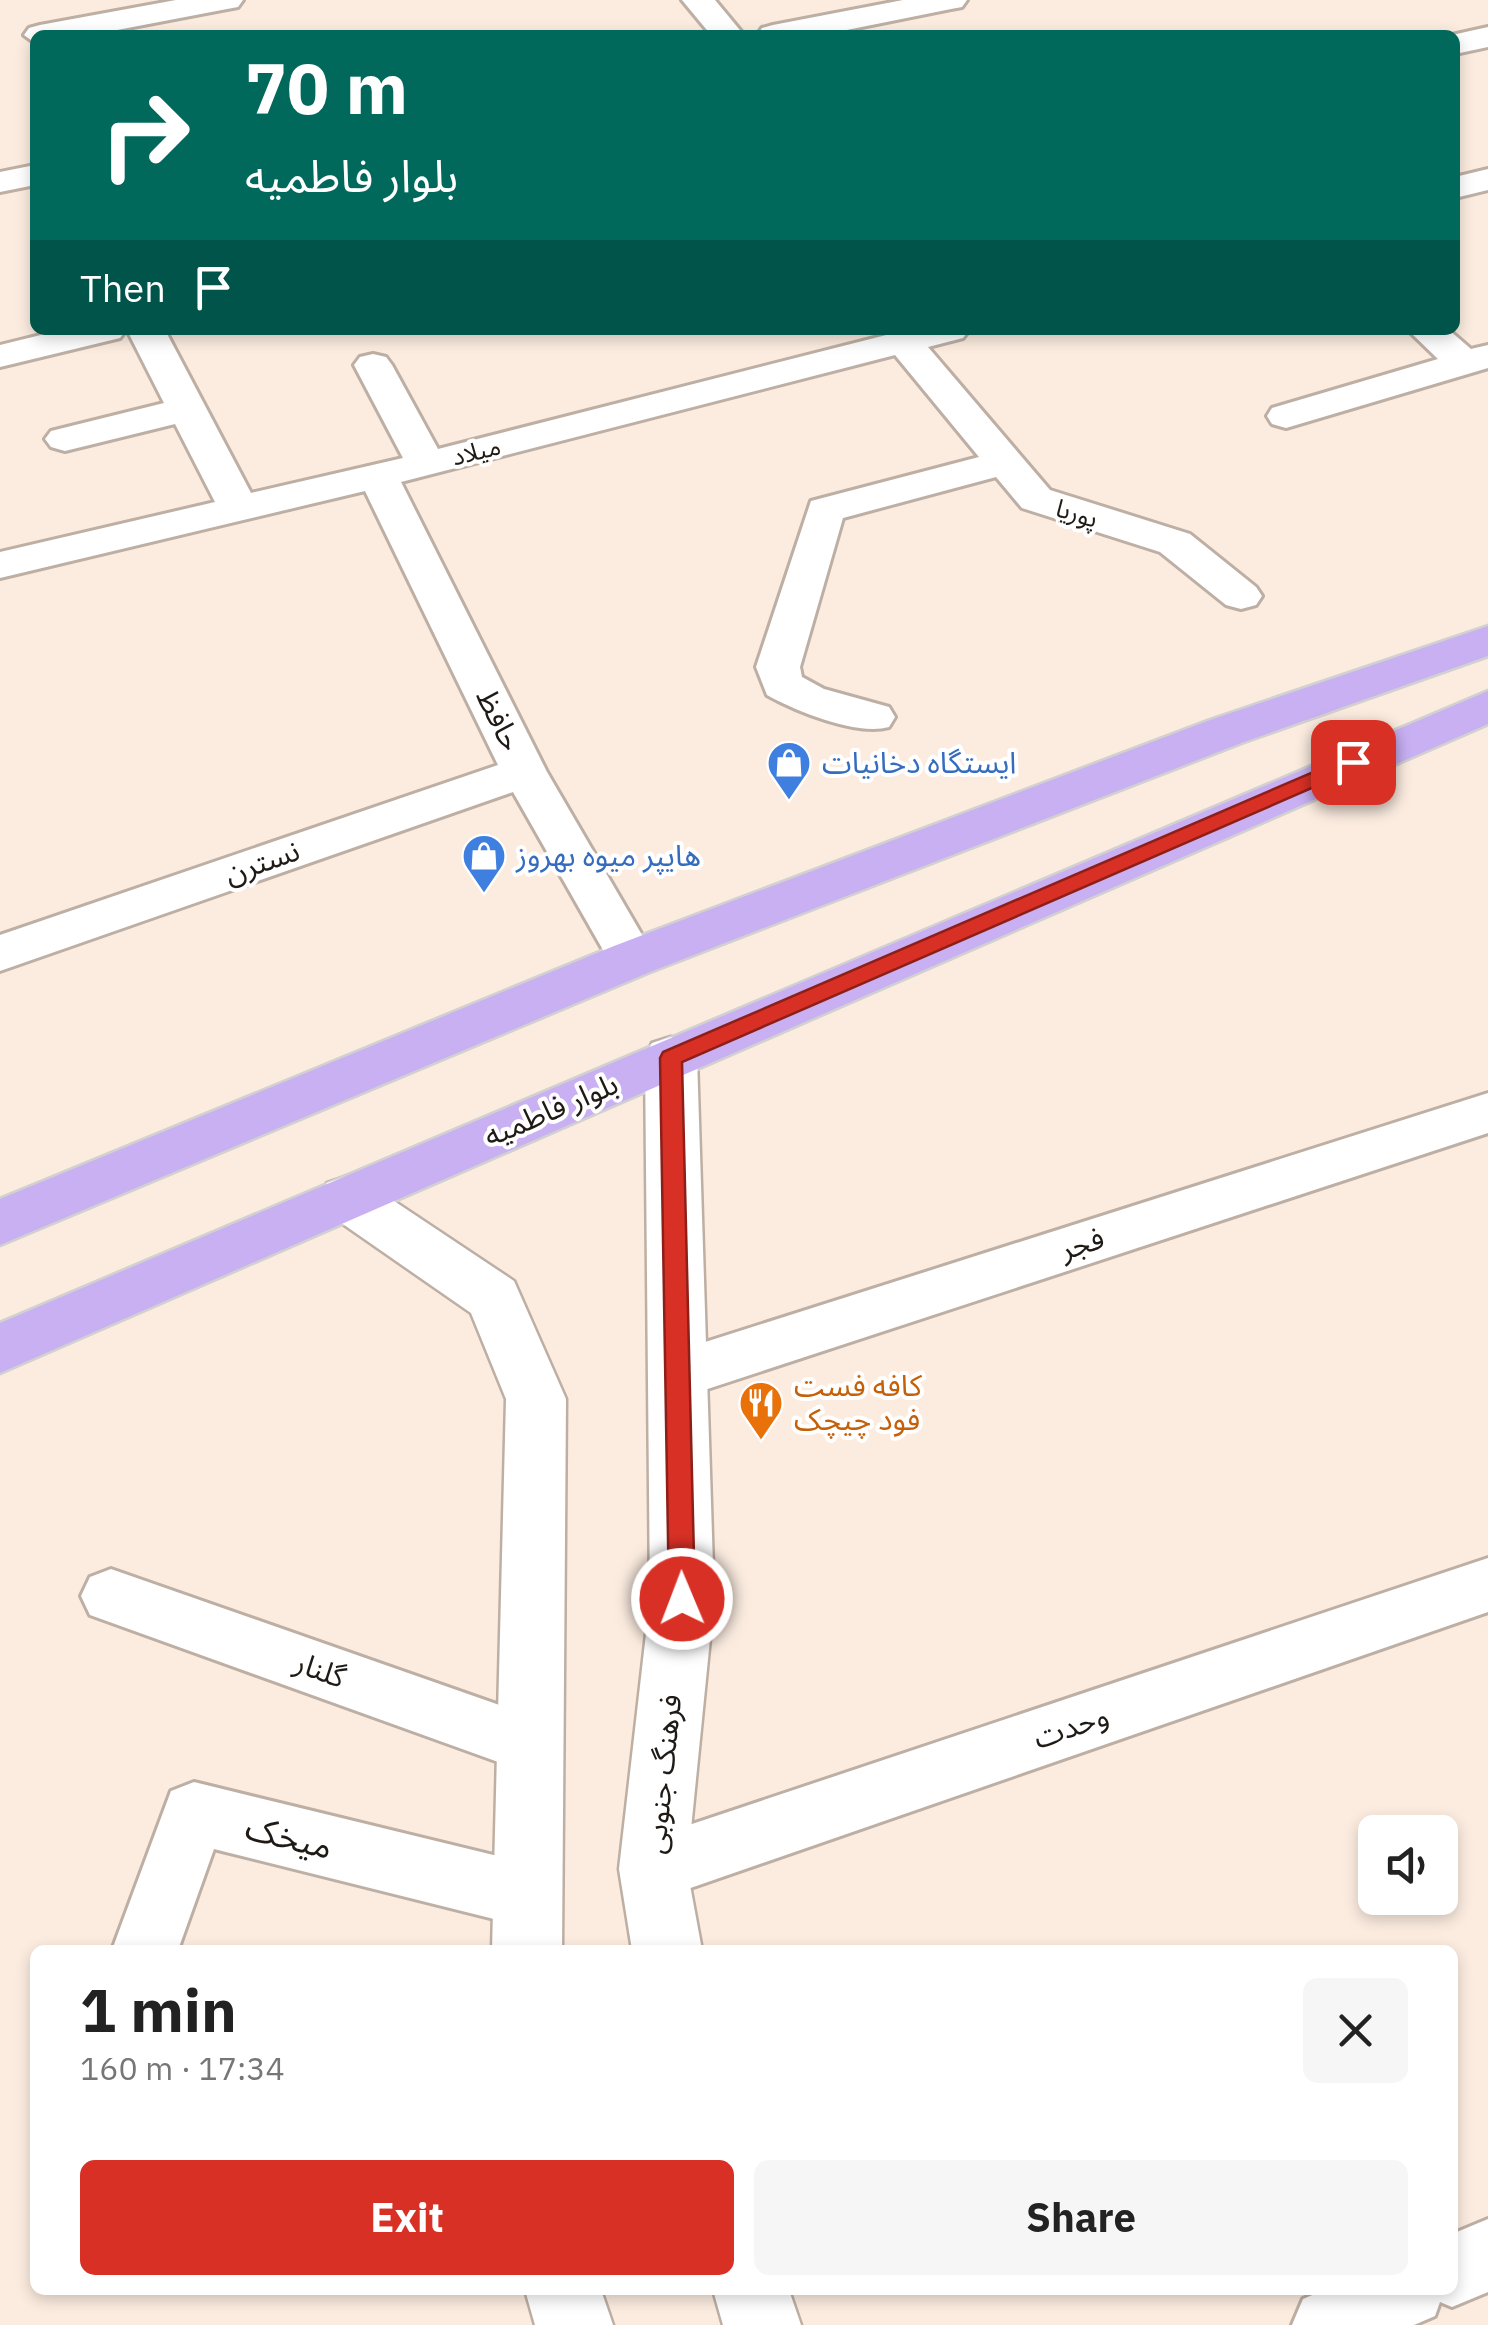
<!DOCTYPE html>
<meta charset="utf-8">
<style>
:root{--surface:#fff;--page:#f6f6f6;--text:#222;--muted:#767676;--accent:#d93025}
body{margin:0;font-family:"IBM Plex Sans","Noto Sans Arabic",sans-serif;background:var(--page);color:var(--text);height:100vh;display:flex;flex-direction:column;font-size:38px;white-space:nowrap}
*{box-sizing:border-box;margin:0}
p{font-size:32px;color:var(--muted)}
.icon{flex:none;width:55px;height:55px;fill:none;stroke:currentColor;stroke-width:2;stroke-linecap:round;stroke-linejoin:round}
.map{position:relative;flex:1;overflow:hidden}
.details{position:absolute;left:30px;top:1945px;width:1428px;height:350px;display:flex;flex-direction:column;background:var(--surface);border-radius:15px;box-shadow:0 5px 15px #0003}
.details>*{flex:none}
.banner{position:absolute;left:30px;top:30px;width:1430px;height:305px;border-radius:15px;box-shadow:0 5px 15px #0003;background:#00695c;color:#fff;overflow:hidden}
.tools{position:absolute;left:1358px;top:1815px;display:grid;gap:20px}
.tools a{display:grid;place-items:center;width:100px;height:100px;border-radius:15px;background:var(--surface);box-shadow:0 5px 15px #0003;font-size:50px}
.pin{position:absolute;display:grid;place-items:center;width:85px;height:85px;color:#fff;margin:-42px;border-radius:20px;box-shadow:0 5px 15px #0006}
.me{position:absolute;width:110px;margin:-55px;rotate:359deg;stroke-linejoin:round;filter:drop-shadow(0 0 8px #0008)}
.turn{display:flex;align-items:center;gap:35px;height:210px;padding:0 50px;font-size:45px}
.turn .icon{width:130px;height:130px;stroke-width:2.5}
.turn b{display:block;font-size:70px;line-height:85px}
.then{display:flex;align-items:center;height:95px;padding:0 50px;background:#0003;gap:20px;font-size:38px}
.round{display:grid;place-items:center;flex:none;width:105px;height:105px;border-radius:15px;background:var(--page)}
.summary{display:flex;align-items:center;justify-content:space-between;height:170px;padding:0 50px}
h1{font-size:60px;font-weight:700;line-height:75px}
.action{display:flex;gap:20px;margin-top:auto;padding:20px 50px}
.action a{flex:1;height:115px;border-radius:15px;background:var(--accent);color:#fff;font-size:40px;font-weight:700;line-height:115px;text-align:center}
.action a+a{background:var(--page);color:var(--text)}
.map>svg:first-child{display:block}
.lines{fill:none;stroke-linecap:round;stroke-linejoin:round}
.minor-casing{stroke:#beafa4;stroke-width:6}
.tertiary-casing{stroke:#beafa4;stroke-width:5}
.trunk-casing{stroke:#d2d1d0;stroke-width:5}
.minor{fill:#fff;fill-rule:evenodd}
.tertiary{fill:#fff;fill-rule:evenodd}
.trunk{fill:#c8b0f3;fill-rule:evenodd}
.route{fill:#d93025;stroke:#8d1f18;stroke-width:2.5}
.labels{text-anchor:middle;stroke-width:8;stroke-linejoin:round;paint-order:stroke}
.far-street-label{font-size:25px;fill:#1f1a15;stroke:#fff}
.street-label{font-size:30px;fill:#1f1a15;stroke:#fff}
.shop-label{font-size:30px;fill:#366cbe;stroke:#fff;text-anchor:start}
.food-label{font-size:30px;fill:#c56008;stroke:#fff;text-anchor:start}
.near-street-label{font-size:35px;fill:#1f1a15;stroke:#fff}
</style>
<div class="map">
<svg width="1488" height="2325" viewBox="0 0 1488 2325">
<rect width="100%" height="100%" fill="#fcece0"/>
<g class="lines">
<defs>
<g id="minor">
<polygon points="176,0 243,0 238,7 227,9 91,35 35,35 35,43 24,35 29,28 40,25"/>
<polygon points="682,0 715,0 744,35 711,35"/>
<polygon points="903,0 967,0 962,7 951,9 822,35 757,35 762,28 773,25"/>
<polygon points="1488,27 1488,47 1455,54 1452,35"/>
<polygon points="35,165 35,185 0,192 0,172"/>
<polygon points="1488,169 1488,190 1455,198 1455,177"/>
<polygon points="61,330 126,330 120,338 0,367 0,345"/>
<path d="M127,330H165L251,493L403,458L354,365L360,357L373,354L386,357L392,365L438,449L906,330H969L963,338L928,347L1050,490L1190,534L1256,587L1262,596L1256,605L1241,609L1226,605L1160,552L1022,508L996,477L843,518L800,667L802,677L824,689L889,707L895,717L889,727C856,736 796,711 767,695L756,667L811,501L979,457L895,355L401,482L547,772L656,959L649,971L632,977L615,971L513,792L0,971V935L498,765L365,491L0,578V552L215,502L175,424L65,451L51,447L45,439L51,431L164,403Z"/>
<polygon points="1408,330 1449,330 1471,349 1488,345 1488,368 1286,428 1272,424 1267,416 1272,408 1438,359"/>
<polygon points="1488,1093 1488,1133 677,1399 657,1392 649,1375 657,1358 677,1351"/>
<polygon points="1488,1558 1488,1612 653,1901 630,1891 620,1869 630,1847 653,1837"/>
<polygon points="111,1569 551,1723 561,1744 551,1765 529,1773 90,1615 81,1596 90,1577"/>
<polygon points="194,1782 526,1863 549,1872 559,1895 549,1918 526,1927 214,1849 178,1950 112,1950 171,1791"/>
<polygon points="1488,2219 1488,2292 1452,2307 1440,2302 1435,2316 1414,2325 1292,2325 1303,2299 1324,2290 1452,2290 1452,2234"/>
</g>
<g id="tertiary">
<polygon points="671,1037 690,1043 697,1057 714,1599 687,1869 702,1950 632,1950 619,1869 650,1599 645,1057 652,1043"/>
<polygon points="347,1176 367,1183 514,1281 566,1399 562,1950 492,1950 506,1399 471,1313 327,1213 319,1198 327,1183"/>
<polygon points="525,2290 601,2290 613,2325 535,2325"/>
<polygon points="713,2290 789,2290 801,2325 723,2325"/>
</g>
<g id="trunk">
<polygon points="1488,626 1488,656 1244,742 650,972 0,1245 0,1199 614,946 1210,720"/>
<polygon points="1488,691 1488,724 0,1373 0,1323"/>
</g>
</defs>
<!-- minor casing -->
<use href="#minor" class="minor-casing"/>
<!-- tertiary casing -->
<use href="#tertiary" class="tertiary-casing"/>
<!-- trunk casing -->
<use href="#trunk" class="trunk-casing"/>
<!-- minor -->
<use href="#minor" class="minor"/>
<!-- tertiary -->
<use href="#tertiary" class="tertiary"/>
<!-- trunk -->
<use href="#trunk" class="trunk"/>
</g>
<!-- route -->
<polygon class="route" points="1353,755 1363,762 1360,767 682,1062 695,1599 691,1608 682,1611 672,1608 669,1599 660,1058 663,1052"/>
<!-- icons -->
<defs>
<symbol id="shop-pin" viewBox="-11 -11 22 30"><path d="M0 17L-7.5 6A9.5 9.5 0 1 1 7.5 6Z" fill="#3f7fe0" stroke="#fff"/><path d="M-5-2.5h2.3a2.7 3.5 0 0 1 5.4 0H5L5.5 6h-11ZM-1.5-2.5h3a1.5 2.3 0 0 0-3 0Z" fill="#fff"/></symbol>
<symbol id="restaurant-pin" viewBox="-11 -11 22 30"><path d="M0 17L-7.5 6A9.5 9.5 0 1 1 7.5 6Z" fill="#e8710a" stroke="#fff"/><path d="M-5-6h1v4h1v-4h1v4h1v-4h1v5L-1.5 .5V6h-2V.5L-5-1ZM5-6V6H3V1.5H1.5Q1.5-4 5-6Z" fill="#fff"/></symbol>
</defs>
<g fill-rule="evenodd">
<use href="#shop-pin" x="764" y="738" width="50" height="68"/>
<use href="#shop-pin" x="459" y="831" width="50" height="68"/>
<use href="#restaurant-pin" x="736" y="1378" width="50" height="68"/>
</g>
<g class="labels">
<!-- far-street labels -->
<g class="far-street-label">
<text transform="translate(476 451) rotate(-14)" y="9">میلاد</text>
<text transform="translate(1077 513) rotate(17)" y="9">پوریا</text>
</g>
<!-- street labels -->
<g class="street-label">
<text transform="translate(499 720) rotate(64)" y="10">حافظ</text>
<text transform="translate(262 862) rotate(-19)" y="10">نسترن</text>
<text transform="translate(551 1110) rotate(-23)" y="10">بلوار فاطمیه</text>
<text transform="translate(1082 1244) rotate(-18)" y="10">فجر</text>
<text transform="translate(320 1670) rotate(20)" y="10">گلنار</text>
<text transform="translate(1071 1727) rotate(-19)" y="10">وحدت</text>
<text transform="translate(663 1774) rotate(-84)" y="10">فرهنگ جنوبی</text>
</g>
<!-- shop labels -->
<g class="shop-label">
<text x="822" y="773">ایستگاه دخانیات</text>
<text x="516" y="866">هایپر میوه بهروز</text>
</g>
<!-- food labels -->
<g class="food-label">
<text x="794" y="1396">کافه فست<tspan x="794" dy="34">فود چیچک</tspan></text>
</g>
<!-- near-street labels -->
<g class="near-street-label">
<text transform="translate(289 1837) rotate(14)" y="12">میخک</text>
</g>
</g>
</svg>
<div class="tools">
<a><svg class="icon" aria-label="sound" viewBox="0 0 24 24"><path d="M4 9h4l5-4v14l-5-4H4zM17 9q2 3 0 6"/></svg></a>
</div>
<div class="pin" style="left:1353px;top:762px;background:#d93025"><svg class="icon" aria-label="arrive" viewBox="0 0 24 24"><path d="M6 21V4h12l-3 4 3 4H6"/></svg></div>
<svg class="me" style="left:682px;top:1599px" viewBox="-20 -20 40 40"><circle r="17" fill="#d93025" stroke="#fff" stroke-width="3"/><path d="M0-11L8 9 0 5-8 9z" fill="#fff"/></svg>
<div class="banner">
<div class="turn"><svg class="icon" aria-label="right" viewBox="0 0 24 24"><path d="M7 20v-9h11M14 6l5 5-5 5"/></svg><div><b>70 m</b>بلوار فاطمیه</div></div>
<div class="then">Then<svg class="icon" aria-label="arrive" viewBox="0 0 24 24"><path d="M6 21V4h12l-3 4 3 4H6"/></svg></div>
</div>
<section class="details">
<div class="summary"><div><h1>1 min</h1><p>160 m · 17:34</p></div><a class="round"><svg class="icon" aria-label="close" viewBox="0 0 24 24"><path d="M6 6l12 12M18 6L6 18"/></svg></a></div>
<div class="action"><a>Exit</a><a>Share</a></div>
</section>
</div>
